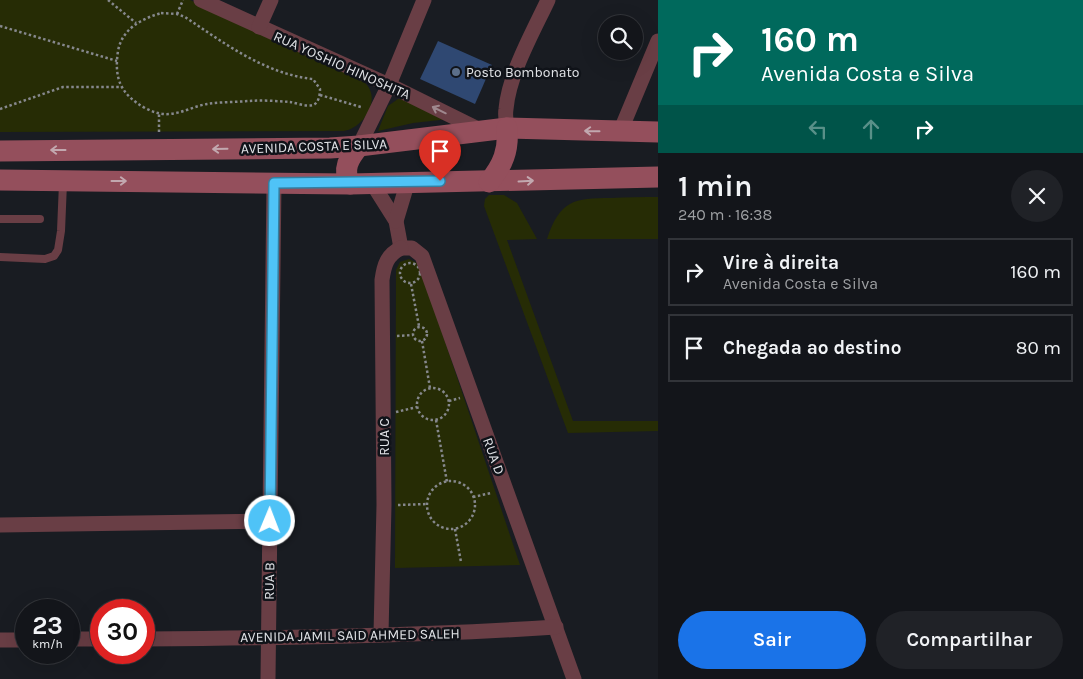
<!DOCTYPE html>
<html lang="pt">
<meta charset="utf-8">
<style>
:root{--surface:#13151a;--page:#202227;--text:#f1f3f6;--muted:#9d9fa2;--line:#323439;--accent:#1a73e8}
body{margin:0;font-family:Karla,sans-serif;background:var(--page);color:var(--text);height:100vh;display:flex;flex-direction:column;font-size:19px;white-space:nowrap}
*{box-sizing:border-box;margin:0}
p{font-size:16px;color:var(--muted)}
.icon{flex:none;width:28px;height:28px;fill:none;stroke:currentColor;stroke-width:2;stroke-linecap:round;stroke-linejoin:round}
.map{position:relative;flex:1;overflow:hidden}
.drawer{display:flex;flex-direction:column;background:var(--surface);width:425px}
.drawer>*{flex:none}
.banner{background:#00695c;color:#fff;overflow:hidden}
.controls{position:absolute;left:598px;top:15px;display:grid;gap:10px}
.controls a{display:grid;place-items:center;width:45px;height:45px;border-radius:50%;background:var(--surface);box-shadow:0 5px 20px #0002,0 0 0 1px var(--line);font-size:25px}
.speed{position:absolute;left:15px;top:599px;display:flex;gap:10px;font-size:25px;font-weight:700;text-align:center}
.speed>*{display:grid;place-content:center;width:65px;height:65px;border-radius:50%;background:var(--surface);box-shadow:0 5px 20px #0002,0 0 0 1px var(--line);line-height:1}
.speed small{font-size:12px;font-weight:400}
.speed .limit{border:8px solid #d22;background:#fff;color:#111}
.pin{position:absolute;display:grid;place-items:center;width:42px;height:42px;color:#fff;margin:-51px -21px;border-radius:50% 50% 50% 0;rotate:-45deg;box-shadow:0 0 5px #0007}
.pin .icon{rotate:45deg}
.me{position:absolute;width:55px;margin:-28px;rotate:1deg;stroke-linejoin:round;filter:drop-shadow(0 0 4px #0008)}
.turn{display:flex;align-items:center;gap:18px;height:105px;padding:0 20px;font-size:22px}
.turn .icon{width:65px;height:65px;stroke-width:2.5}
.turn b{display:block;font-size:35px;line-height:42px}
.lanes{display:flex;align-items:center;height:48px;padding:0 20px;background:#0003;justify-content:center;gap:25px;direction:ltr}
.lanes .off{opacity:.35}
.round{display:grid;place-items:center;flex:none;width:52px;height:52px;border-radius:26px;background:var(--page)}
.summary{display:flex;align-items:center;justify-content:space-between;height:85px;padding:0 20px}
h1{font-size:30px;font-weight:600;line-height:38px}
.primary-button{display:flex;gap:10px;margin-top:auto;padding:10px 20px}
.primary-button a{flex:1;height:58px;border-radius:30px;background:var(--accent);color:#fff;font-size:20px;font-weight:600;line-height:58px;text-align:center}
.primary-button a+a{background:var(--page);color:var(--text)}
ul{padding:0;list-style:none}
li{display:flex;align-items:center;gap:15px;height:68px;margin:0 10px 8px;padding:0 10px;border:2px solid var(--line);border-radius:0px}
li div{flex:1}
li b{display:block;font-size:19px}
li em{font-style:normal}
main{display:flex;flex:1;min-height:0}
.map>svg:first-child{display:block}
.green{fill:#262c05}
.building{fill:#2f4872}
.lines{fill:none;stroke-linecap:round;stroke-linejoin:round}
.path{stroke:#86888d;stroke-width:2.5;stroke-dasharray:2.5 2.5;stroke-linecap:butt}
.service{stroke:#693e45;stroke-width:8}
.minor{stroke:#693e45;stroke-width:15}
.secondary{stroke:#944f5c;stroke-width:21}
.oneway{stroke:#9f888e}
.oneway2{stroke:#c2a8af}
.route-casing{stroke:#337fa1;stroke-width:12}
.route{stroke:#4fc3f7;stroke-width:9}
.service-dot{fill:#5c6f8a;stroke:#101319;stroke-width:2}
.labels{text-anchor:middle;stroke-width:5;stroke-linejoin:round;paint-order:stroke}
.street-label{font-size:14px;fill:#e1e3e7;stroke:#101319}
.poi-label{font-size:14px;fill:#e1e3e7;stroke:#101319;text-anchor:start}
</style>
<main>
<div class="map">
<svg width="658" height="679" viewBox="0 0 658 679">
<rect width="100%" height="100%" fill="#191c22"/>
<!-- green -->
<g class="green">
<path d="M0,0H190L363,81C383,97 365,127 344,131L0,132Z"/>
<polygon points="398,99 404,99 449,119 413,123 378,131 388,106"/>
<polygon points="489,195 504,195 517,203 537,239 507,240 573,421 658,421 658,431 568,433 484,206 485,199"/>
<path d="M658,197V239H547C560,200 574,198 611,198C627,197 642,197 658,197Z"/>
<polygon points="409,259 419,264 520,565 395,568 396,270 400,262"/>
</g>
<!-- building -->
<polygon class="building" points="438,41 492,65 475,104 420,79"/>
<g class="lines">
<!-- path -->
<g class="path">
<polyline points="108,0 136,23"/>
<path d="M161,13L177,14L185,17C224,43 265,74 313,79L320,89C320,94 319,103 313,105C306,107 297,103 290,102C277,101 262,100 249,101C235,102 220,102 207,104C195,106 182,113 170,114C161,115 153,112 145,108C120,94 114,78 118,51C122,29 141,19 161,13Z"/>
<polyline points="177,14 183,0"/>
<polyline points="0,26 117,61"/>
<polyline points="320,95 361,107"/>
<polyline points="0,109 63,87 120,87"/>
<polyline points="159,132 159,114"/>
<circle cx="410" cy="273" r="10"/>
<polyline points="411,284 419,326"/>
<circle cx="420" cy="334" r="7"/>
<polyline points="397,336 413,335"/>
<polyline points="422,341 430,388"/>
<circle cx="433" cy="404" r="16"/>
<polyline points="449,401 460,398"/>
<polyline points="396,412 417,407"/>
<polyline points="436,420 447,482"/>
<circle cx="451" cy="505" r="24"/>
<polyline points="473,497 491,493"/>
<polyline points="398,505 427,504"/>
<polyline points="455,529 461,562"/>
</g>
<!-- service -->
<g class="service">
<polyline points="0,219 40,219"/>
<polyline points="0,257 45,259 54,256 58,250 61,231 63,183"/>
</g>
<!-- minor -->
<g class="minor">
<polyline points="201,0 389,85 482,131"/>
<polyline points="259,27 271,0"/>
<path d="M507,128C506,122 505,115 506,109C509,74 533,32 548,0"/>
<polyline points="620,132 658,41"/>
<polyline points="359,146 389,85 424,0"/>
<polyline points="372,183 396,221 401,248"/>
<polyline points="396,221 408,181"/>
<polyline points="401,248 412,248 422,256 574,679"/>
<polyline points="0,525 271,521"/>
<path d="M381,634L384,505L382,280C384,265 387,255 401,248"/>
<polyline points="69,639 101,639"/>
<path d="M144,639C281,638 419,636 556,627"/>
<polyline points="0,640 26,640"/>
<polyline points="268,679 274,183"/>
</g>
<!-- secondary -->
<g class="secondary">
<polyline points="0,151 330,148 359,146 507,128 658,132"/>
<polyline points="0,180 350,184 658,177"/>
<path d="M489,182C503,165 509,150 507,128"/>
<path d="M350,184C342,169 349,158 359,146"/>
</g>
</g>
<!-- one-way arrows -->
<defs><path id="oneway-shaft" d="M-6 0H5M1.5-3L5.5 0L1.5 3" fill="none" stroke-width="1.6" stroke-linecap="round" stroke-linejoin="round" transform="scale(1.25)"/></defs>
<use class="oneway" href="#oneway-shaft" transform="translate(439 110) rotate(-154)"/>
<g class="oneway2">
<use href="#oneway-shaft" transform="translate(592 131) rotate(-179)"/>
<use href="#oneway-shaft" transform="translate(220 149) rotate(179)"/>
<use href="#oneway-shaft" transform="translate(58 150) rotate(180)"/>
<use href="#oneway-shaft" transform="translate(119 181)"/>
<use href="#oneway-shaft" transform="translate(526 181) rotate(-3)"/>
</g>
<g class="lines">
<defs>
<polyline id="route" points="270,521 274,183 440,181"/>
</defs>
<!-- route casing -->
<use href="#route" class="route-casing"/>
<!-- route -->
<use href="#route" class="route"/>
</g>
<!-- markers -->
<circle class="service-dot" cx="456" cy="72" r="5"/>
<g class="labels">
<!-- street labels -->
<g class="street-label">
<text transform="translate(342 65) rotate(24)" y="5">RUA YOSHIO HINOSHITA</text>
<text transform="translate(314 146) rotate(-2)" y="5">AVENIDA COSTA E SILVA</text>
<text transform="translate(384 437) rotate(-90)" y="5">RUA C</text>
<text transform="translate(494 456) rotate(70)" y="5">RUA D</text>
<text transform="translate(269 581) rotate(-89)" y="5">RUA B</text>
<text transform="translate(350 635) rotate(-1)" y="5">AVENIDA JAMIL SAID AHMED SALEH</text>
</g>
<!-- poi labels -->
<g class="poi-label">
<text x="466" y="77">Posto Bombonato</text>
</g>
</g>
</svg>
<div class="controls">
<a><svg class="icon" aria-label="search" viewBox="0 0 24 24"><circle cx="10" cy="10" r="6"/><path d="M15 15l6 6"/></svg></a>
</div>
<div class="speed"><div>23<small>km/h</small></div><div class="limit">30</div></div>
<div class="pin" style="left:440px;top:181px;background:#d93025"><svg class="icon" aria-label="arrive" viewBox="0 0 24 24"><path d="M6 21V4h12l-3 4 3 4H6"/></svg></div>
<svg class="me" style="left:270px;top:521px" viewBox="-20 -20 40 40"><circle r="17" fill="#4fc3f7" stroke="#fff" stroke-width="3"/><path d="M0-11L8 9 0 5-8 9z" fill="#fff"/></svg>
</div>
<section class="drawer">
<div class="banner">
<div class="turn"><svg class="icon" aria-label="right" viewBox="0 0 24 24"><path d="M7 20v-9h11M14 6l5 5-5 5"/></svg><div><b>160 m</b>Avenida Costa e Silva</div></div>
<div class="lanes"><svg class="icon off" aria-label="left" viewBox="0 0 24 24"><path d="M17 20v-9H6M10 6l-5 5 5 5"/></svg><svg class="icon off" aria-label="ahead" viewBox="0 0 24 24"><path d="M12 20V5M6 11l6-6 6 6"/></svg><svg class="icon" aria-label="right" viewBox="0 0 24 24"><path d="M7 20v-9h11M14 6l5 5-5 5"/></svg></div>
</div>
<div class="summary"><div><h1>1 min</h1><p>240 m · 16:38</p></div><a class="round"><svg class="icon" aria-label="close" viewBox="0 0 24 24"><path d="M6 6l12 12M18 6L6 18"/></svg></a></div>
<ul>
<li><svg class="icon" aria-label="right" viewBox="0 0 24 24"><path d="M7 20v-9h11M14 6l5 5-5 5"/></svg><div><b>Vire à direita</b><p>Avenida Costa e Silva</p></div><em>160 m</em></li>
<li><svg class="icon" aria-label="arrive" viewBox="0 0 24 24"><path d="M6 21V4h12l-3 4 3 4H6"/></svg><div><b>Chegada ao destino</b></div><em>80 m</em></li>
</ul>
<div class="primary-button"><a>Sair</a><a>Compartilhar</a></div>
</section>
</main>
